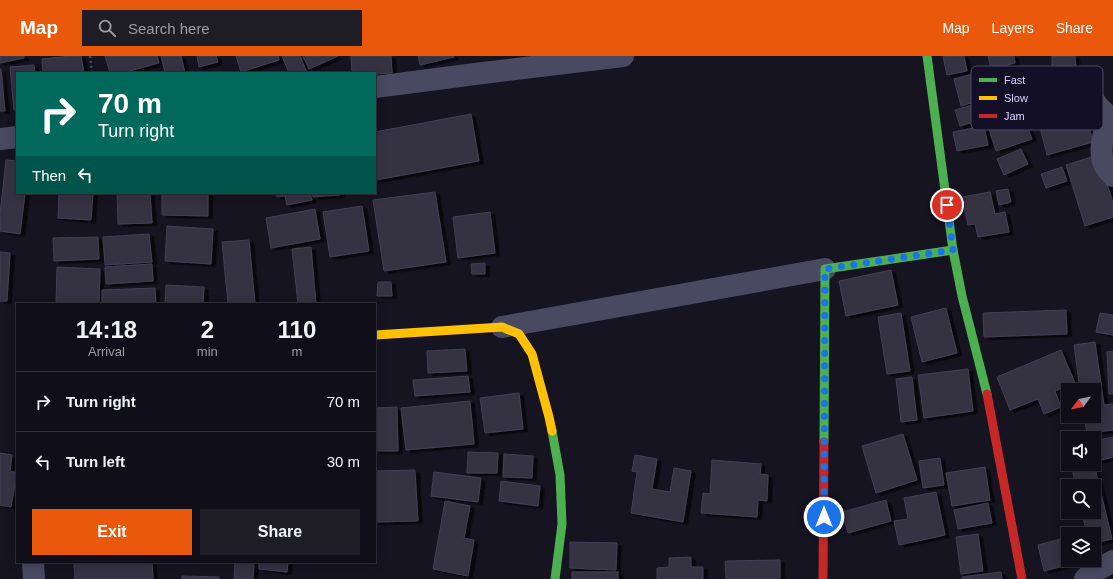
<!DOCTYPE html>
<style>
:root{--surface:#100f19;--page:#1e1d26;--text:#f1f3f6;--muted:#9c9ca2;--line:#302f38;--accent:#ea580c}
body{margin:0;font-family:Arial,sans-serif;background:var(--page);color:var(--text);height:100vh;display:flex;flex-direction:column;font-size:15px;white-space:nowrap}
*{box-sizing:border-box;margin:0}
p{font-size:13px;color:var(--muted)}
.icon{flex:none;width:22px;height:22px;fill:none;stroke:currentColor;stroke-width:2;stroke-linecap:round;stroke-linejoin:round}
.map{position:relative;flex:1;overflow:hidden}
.drawer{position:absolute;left:16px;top:247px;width:360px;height:260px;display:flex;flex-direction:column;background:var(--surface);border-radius:0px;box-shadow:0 2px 10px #0003,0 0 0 1px var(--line)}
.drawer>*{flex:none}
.top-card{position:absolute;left:16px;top:16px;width:360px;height:122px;border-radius:0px;box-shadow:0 2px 10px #0003,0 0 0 1px var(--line);background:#00695c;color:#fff;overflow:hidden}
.needle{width:26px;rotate:238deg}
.tools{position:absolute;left:1061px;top:327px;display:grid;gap:8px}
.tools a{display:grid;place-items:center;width:40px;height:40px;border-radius:0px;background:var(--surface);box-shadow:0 2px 10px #0003,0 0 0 1px var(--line);font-size:20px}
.pin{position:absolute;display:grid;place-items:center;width:34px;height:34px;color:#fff;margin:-17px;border:2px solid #fff;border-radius:50%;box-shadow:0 1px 4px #0007}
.me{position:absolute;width:44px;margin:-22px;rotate:0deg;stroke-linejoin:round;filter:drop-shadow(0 0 3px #0008)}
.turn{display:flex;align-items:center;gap:14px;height:84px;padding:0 16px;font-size:18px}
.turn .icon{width:52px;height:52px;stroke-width:2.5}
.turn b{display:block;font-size:28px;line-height:34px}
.then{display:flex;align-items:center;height:38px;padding:0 16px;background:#0003;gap:8px;font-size:15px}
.eta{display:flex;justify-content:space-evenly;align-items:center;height:68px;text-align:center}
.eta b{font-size:24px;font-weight:700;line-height:28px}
.cta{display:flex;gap:8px;margin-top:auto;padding:8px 16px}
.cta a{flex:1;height:46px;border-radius:0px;background:var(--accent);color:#fff;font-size:16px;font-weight:700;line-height:46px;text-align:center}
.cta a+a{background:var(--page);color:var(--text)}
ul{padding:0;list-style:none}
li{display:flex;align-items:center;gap:12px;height:60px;padding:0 16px;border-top:1px solid var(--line)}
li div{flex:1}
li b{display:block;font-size:15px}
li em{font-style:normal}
header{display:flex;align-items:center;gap:24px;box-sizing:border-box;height:56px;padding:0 20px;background:var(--accent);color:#fff}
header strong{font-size:19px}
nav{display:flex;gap:22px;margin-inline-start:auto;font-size:14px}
.search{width:280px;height:36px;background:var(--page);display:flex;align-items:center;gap:10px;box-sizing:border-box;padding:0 14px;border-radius:0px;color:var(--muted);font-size:15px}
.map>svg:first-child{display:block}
.building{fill:#343243;stroke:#433f54;filter:url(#shadow)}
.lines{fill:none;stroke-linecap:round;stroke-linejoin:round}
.path{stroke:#44505f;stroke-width:2.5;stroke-dasharray:2 3;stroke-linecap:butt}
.street{stroke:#4a4962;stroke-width:22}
.fast{stroke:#4caf50;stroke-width:9}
.slow{stroke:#ffc107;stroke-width:9}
.jam{stroke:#c62828;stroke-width:9}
.route{stroke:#1a73e8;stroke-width:7;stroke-dasharray:0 12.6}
.key{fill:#130f26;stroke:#4e4a67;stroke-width:1}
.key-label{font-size:11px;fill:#d9d4ff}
</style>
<header>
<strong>Map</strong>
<div class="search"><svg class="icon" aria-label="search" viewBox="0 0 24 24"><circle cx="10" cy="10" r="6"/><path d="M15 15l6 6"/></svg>Search here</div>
<nav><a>Map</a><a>Layers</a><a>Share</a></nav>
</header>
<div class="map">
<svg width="1113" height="523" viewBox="0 0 1113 523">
<defs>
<filter id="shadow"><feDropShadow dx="4.5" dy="2.5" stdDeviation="0" flood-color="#0009"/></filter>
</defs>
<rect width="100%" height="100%" fill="#161421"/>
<!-- building -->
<g class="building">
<polygon points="0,0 24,0 24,2 0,7"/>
<polygon points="71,0 81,0 84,17 43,17 42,3"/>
<polygon points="105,0 157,0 159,7 122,17 110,17"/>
<polygon points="161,0 181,0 185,17 165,17"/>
<polygon points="197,0 216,0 218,6 199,11"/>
<polygon points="236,0 278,0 279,4 241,16"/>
<polygon points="282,0 300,0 307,17 289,17"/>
<polygon points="303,0 338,0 309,13"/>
<polygon points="351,0 391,0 392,17 375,18 375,17 352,17"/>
<polygon points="418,0 453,0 454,1 420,9"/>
<polygon points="943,0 964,0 967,15 947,19"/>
<polygon points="988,0 1014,0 1015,7 991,13"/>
<polygon points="1052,0 1075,0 1076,13 1052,14"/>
<polygon points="34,9 35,17 17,17 17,53 14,54 10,11"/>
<polygon points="0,13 1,13 5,55 0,55"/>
<polygon points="980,16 988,42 961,50 954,23"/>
<polygon points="1003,40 1008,56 960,70 955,54"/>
<polygon points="1083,47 1093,86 1047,99 1037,59"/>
<polygon points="471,58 479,105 376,124 375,76"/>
<polygon points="1023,59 1032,83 996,95 988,70"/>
<polygon points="984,70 988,89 957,95 953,76"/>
<polygon points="1021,93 1028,108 1004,119 997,103"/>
<polygon points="1098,99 1113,147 1113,161 1085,170 1066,109"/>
<polygon points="6,104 17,105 17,137 25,137 20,178 0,175 0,157"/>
<polygon points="1062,111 1067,125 1046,132 1041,118"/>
<polygon points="1008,133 1011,146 999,149 996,135"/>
<polygon points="435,136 446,206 384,215 373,144"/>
<polygon points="990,136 995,158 1005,156 1009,176 978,181 975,168 968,169 962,141"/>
<polygon points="59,137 93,137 91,164 58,162"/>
<polygon points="117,137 150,137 152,167 118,168"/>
<polygon points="162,137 208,137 208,160 162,159"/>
<polygon points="276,137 310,137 312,144 287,149 285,140 277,141"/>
<polygon points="312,137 340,137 340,139 313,141"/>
<polygon points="362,150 369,195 330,201 323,156"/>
<polygon points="315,153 320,183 271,192 266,162"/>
<polygon points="490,156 495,197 458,202 453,161"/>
<polygon points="167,170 213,173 211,208 165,205"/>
<polygon points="149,178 152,206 105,209 103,181"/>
<polygon points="98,181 99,203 54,205 53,182"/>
<polygon points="249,184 255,248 228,248 222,186"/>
<polygon points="311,191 316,248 298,248 292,193"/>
<polygon points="0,196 10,197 7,245 0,245"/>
<polygon points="485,207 485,218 472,218 471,208"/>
<polygon points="152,208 153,225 106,228 105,211"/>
<polygon points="57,211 100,213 99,248 56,247"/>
<polygon points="891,214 898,249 846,260 839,225"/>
<polygon points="378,226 391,226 392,240 377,240"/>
<polygon points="166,229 204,231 203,248 165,248"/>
<polygon points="155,232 156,248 102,248 102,234"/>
<polygon points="946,252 957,297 922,306 911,261"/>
<polygon points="1066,254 1067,278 984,281 983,257"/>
<polygon points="901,257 910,315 887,318 878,261"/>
<polygon points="1100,257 1113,259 1113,279 1096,276"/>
<polygon points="1095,286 1104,349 1113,348 1113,374 1087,377 1084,360 1094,360 1094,334 1080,334 1074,289"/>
<polygon points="465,293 467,315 428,317 427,295"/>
<polygon points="1061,294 1075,327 1055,335 1061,351 1044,358 1038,343 1010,354 997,321"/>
<polygon points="1113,295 1113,338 1109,338 1107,296"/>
<polygon points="968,313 973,355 924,362 918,319"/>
<polygon points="468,320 470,336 415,340 413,324"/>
<polygon points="912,321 917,364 901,366 896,323"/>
<polygon points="519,337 523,373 485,377 480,342"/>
<polygon points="470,345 474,388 406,394 401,352"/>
<polygon points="397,351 398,395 375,395 375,352"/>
<polygon points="903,378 917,424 876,437 862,390"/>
<polygon points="1113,381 1113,401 1094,406 1094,385"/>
<polygon points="468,396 498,397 497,417 467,417"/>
<polygon points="0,397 12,399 10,415 17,417 11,451 0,449"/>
<polygon points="504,398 533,400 532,422 503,421"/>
<polygon points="635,399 657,403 652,433 670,436 674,412 691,415 683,466 631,457 637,416 632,415"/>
<polygon points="940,402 944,429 923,432 919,405"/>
<polygon points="712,404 761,408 760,418 768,419 767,445 758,444 757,461 701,457 703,437 710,438"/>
<polygon points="1071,408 1094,408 1112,483 1094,487 1094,478 1087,478 1082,456 1094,456 1094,430 1076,430"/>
<polygon points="985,411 990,444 952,450 946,417"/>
<polygon points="415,414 418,465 375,466 375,415"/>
<polygon points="434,416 481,422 478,446 431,440"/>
<polygon points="501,425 540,430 538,450 499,445"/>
<polygon points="936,436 945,479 899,489 894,465 908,463 904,442"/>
<polygon points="886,444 891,465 848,477 842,456"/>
<polygon points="445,445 470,450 464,482 474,484 468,520 433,513"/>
<polygon points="988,447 992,467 958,473 954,454"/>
<polygon points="978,478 983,515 961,518 956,481"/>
<polygon points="1068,481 1068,504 1074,504 1075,507 1044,515 1038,489"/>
<polygon points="570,486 617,487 616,514 570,512"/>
<polygon points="691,501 691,511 703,511 703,523 657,523 657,512 669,511 669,502"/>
<polygon points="780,504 780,523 726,523 725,505"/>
<polygon points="74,506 152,506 153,523 75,523"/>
<polygon points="235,506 254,506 253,523 234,523"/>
<polygon points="259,506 288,506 287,516 259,513"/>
<rect x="572" y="516" width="46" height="7"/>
<polygon points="1001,516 1002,523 962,523 962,521"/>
<polygon points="182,520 219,521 219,523 182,523"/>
</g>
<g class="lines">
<!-- path -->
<polyline class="path" points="90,0 92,17"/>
<!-- street -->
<g class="street">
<path d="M1081,29L1098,50L1108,60C1105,75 1097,95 1105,110C1107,113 1110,116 1113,120"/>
<polyline points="375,31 475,18 623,0"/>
<polyline points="0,83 17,81"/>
<polyline points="502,271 825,213"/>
<polyline points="33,506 34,523"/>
<polyline points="1085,523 1090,518 1113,505"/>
</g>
<!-- fast -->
<g class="fast">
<polyline points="927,0 953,194 962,240 987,338"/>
<polyline points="552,375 560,419 562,468 555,523"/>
<polyline points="824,386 825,213 953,194"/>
</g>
<!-- slow -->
<polyline class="slow" points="375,279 502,271 519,278 532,298 549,361 552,375"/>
<!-- jam -->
<g class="jam">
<polyline points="987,338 1022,523"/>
<polyline points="823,523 824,386"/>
</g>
</g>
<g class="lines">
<!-- route -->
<polyline class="route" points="824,461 825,213 953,194 947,149"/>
</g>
<!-- legend -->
<rect x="971" y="10" width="132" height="64" rx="6" class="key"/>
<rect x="979" y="22" width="18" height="4" fill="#4caf50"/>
<rect x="979" y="40" width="18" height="4" fill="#ffc107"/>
<rect x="979" y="58" width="18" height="4" fill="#c62828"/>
<g class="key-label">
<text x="1004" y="28">Fast</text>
<text x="1004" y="46">Slow</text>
<text x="1004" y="64">Jam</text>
</g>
</svg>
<div class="tools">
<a><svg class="needle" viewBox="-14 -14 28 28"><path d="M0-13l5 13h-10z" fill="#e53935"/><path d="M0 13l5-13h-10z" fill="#9c9ca2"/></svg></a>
<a><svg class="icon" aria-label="sound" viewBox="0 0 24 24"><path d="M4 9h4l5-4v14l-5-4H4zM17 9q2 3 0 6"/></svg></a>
<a><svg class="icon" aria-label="search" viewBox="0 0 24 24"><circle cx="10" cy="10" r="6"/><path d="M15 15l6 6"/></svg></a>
<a><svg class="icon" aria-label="layers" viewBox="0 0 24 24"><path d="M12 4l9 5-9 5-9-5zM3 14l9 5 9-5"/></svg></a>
</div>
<div class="pin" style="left:947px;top:149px;background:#d93025"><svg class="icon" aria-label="arrive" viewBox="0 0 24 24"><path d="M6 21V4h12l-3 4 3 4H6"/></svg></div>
<svg class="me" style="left:824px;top:461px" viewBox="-20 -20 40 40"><circle r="17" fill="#1a73e8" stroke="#fff" stroke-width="3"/><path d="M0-11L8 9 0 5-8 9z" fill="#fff"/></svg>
<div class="top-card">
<div class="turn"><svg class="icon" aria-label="right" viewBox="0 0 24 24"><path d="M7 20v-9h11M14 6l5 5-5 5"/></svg><div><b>70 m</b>Turn right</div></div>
<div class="then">Then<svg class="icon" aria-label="left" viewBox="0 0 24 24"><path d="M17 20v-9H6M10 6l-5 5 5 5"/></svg></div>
</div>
<section class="drawer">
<div class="eta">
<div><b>14:18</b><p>Arrival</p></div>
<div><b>2</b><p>min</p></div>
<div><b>110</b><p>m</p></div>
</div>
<ul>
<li><svg class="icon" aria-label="right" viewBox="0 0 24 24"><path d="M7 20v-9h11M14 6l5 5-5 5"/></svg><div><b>Turn right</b></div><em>70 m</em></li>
<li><svg class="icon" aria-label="left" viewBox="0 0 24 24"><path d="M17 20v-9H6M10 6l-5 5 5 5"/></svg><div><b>Turn left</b></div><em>30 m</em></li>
</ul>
<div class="cta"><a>Exit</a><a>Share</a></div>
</section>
</div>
